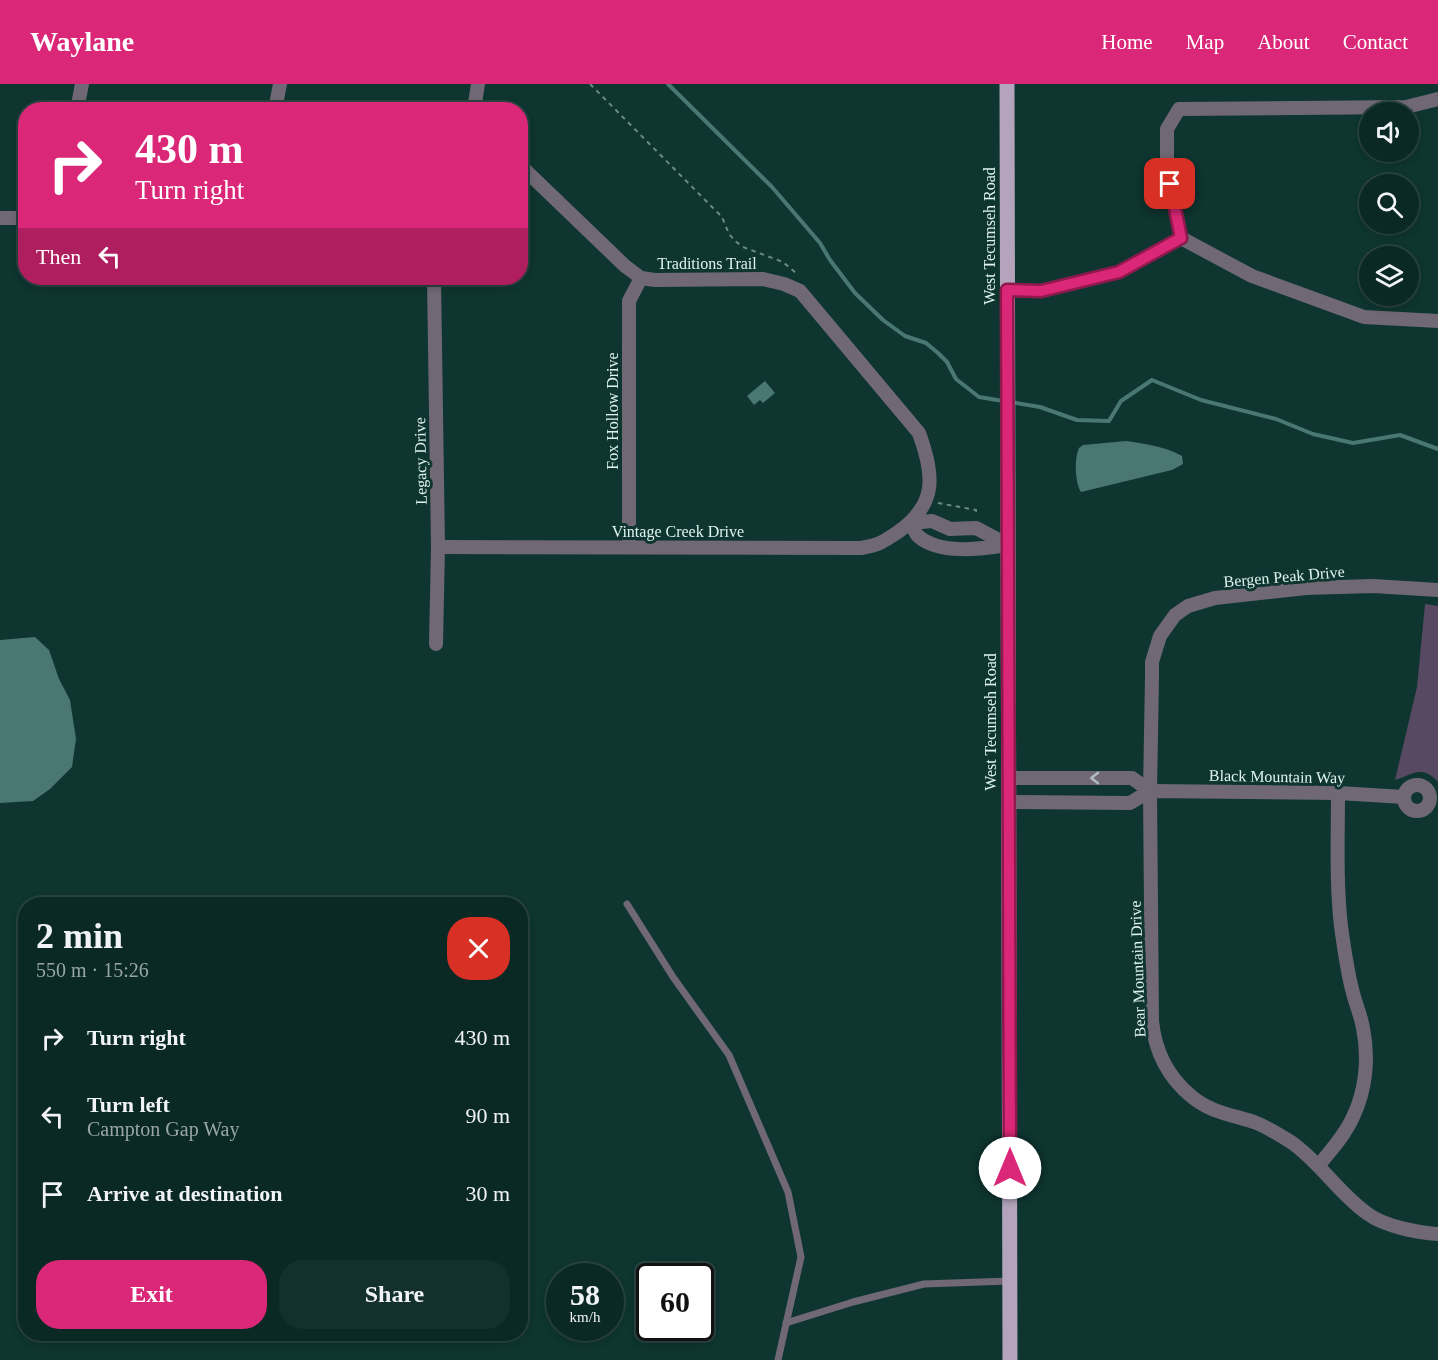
<!DOCTYPE html>
<meta charset="utf-8">
<style>
:root{--surface:#0a2824;--page:#13302c;--text:#f1f3f6;--muted:#99a6a6;--line:#2a4441;--accent:#db2777}
body{margin:0;font-family:Georgia,serif;background:var(--page);color:var(--text);height:100vh;display:flex;flex-direction:column;font-size:22px;white-space:nowrap}
*{box-sizing:border-box;margin:0}
p{font-size:20px;color:var(--muted)}
.icon{flex:none;width:33px;height:33px;fill:none;stroke:currentColor;stroke-width:2;stroke-linecap:round;stroke-linejoin:round}
.map{position:relative;flex:1;overflow:hidden}
.sheet{position:absolute;left:18px;top:813px;width:510px;height:444px;display:flex;flex-direction:column;background:var(--surface);border-radius:24px;box-shadow:0 3px 9px #0003,0 0 0 2px var(--line)}
.sheet>*{flex:none}
.top-card{position:absolute;left:18px;top:18px;width:510px;height:183px;border-radius:24px;box-shadow:0 3px 9px #0003,0 0 0 2px var(--line);background:#db2777;color:#fff;overflow:hidden}
.controls{position:absolute;left:1359px;top:18px;display:grid;gap:12px}
.controls a{display:grid;place-items:center;width:60px;height:60px;border-radius:50%;background:var(--surface);box-shadow:0 3px 9px #0003,0 0 0 2px var(--line);font-size:30px}
.speed{position:absolute;left:546px;top:1179px;display:flex;gap:12px;font-size:30px;font-weight:700;text-align:center}
.speed>*{display:grid;place-content:center;width:78px;height:78px;border-radius:50%;background:var(--surface);box-shadow:0 3px 9px #0003,0 0 0 2px var(--line);line-height:1}
.speed small{font-size:15px;font-weight:400}
.speed .limit{border:3px solid #111;border-radius:9px;background:#fff;color:#111}
.pin{position:absolute;display:grid;place-items:center;width:51px;height:51px;color:#fff;margin:-26px;border-radius:12px;box-shadow:0 3px 9px #0006}
.me{position:absolute;width:66px;margin:-33px;rotate:0deg;stroke-linejoin:round;filter:drop-shadow(0 0 4px #0008)}
.turn{display:flex;align-items:center;gap:21px;height:126px;padding:0 18px;font-size:27px}
.turn .icon{width:78px;height:78px;stroke-width:2.5}
.turn b{display:block;font-size:42px;line-height:51px}
.then{display:flex;align-items:center;height:57px;padding:0 18px;background:#0003;gap:12px;font-size:22px}
.round{display:grid;place-items:center;flex:none;width:63px;height:63px;border-radius:24px;background:var(--page)}
.summary{display:flex;align-items:center;justify-content:space-between;height:102px;padding:0 18px}
h1{font-size:36px;font-weight:700;line-height:45px}
.cta{display:flex;gap:12px;margin-top:auto;padding:12px 18px}
.cta a{flex:1;height:69px;border-radius:24px;background:var(--accent);color:#fff;font-size:24px;font-weight:700;line-height:69px;text-align:center}
.cta a+a{background:var(--page);color:var(--text)}
ul{padding:0;list-style:none}
li{display:flex;align-items:center;gap:18px;height:78px;padding:0 18px}
li div{flex:1}
li b{display:block;font-size:22px}
li em{font-style:normal}
header{display:flex;align-items:center;gap:36px;box-sizing:border-box;height:84px;padding:0 30px;background:var(--accent);color:#fff}
header strong{font-size:28px}
nav{display:flex;gap:33px;margin-inline-start:auto;font-size:21px}
.map>svg:first-child{display:block}
.green{fill:#584962}
.water{fill:#4a7771}
.lines{fill:none;stroke-linecap:round;stroke-linejoin:round}
.stream{stroke:#4a7771;stroke-width:4}
.path{stroke:#6b8a85;stroke-width:2;stroke-dasharray:4.5 4.5;stroke-linecap:butt}
.lane{stroke:#706975;stroke-width:7}
.street{stroke:#706975;stroke-width:14}
.primary{stroke:#b3a4bc;stroke-width:15}
.oneway{stroke:#b2bcbe}
.route-casing{stroke:#8e194d;stroke-width:15}
.route{stroke:#db2777;stroke-width:10}
.labels{text-anchor:middle;stroke-width:6;stroke-linejoin:round;paint-order:stroke}
.street-label{font-size:16px;fill:#def3ef;stroke:#0e3530}
</style>
<header>
<strong>Waylane</strong>
<nav><a>Home</a><a>Map</a><a>About</a><a>Contact</a></nav>
</header>
<div class="map">
<svg width="1438" height="1276" viewBox="0 0 1438 1276">
<rect width="100%" height="100%" fill="#0e3530"/>
<!-- green -->
<path class="green" d="M1425,520L1438,522V698C1422,680 1412,691 1395,696L1417,603Z"/>
<!-- water -->
<g class="water">
<polygon points="765,297 775,309 763,319 760,316 754,321 747,312"/>
<path d="M1126,357C1146,360 1164,362 1182,372L1183,380L1172,386L1081,408C1075,398 1074,375 1079,364L1083,361Z"/>
<polygon points="35,553 49,566 59,595 70,616 76,655 72,683 50,705 33,717 0,719 0,556"/>
</g>
<g class="lines">
<!-- stream -->
<g class="stream">
<polyline points="668,0 772,103 820,159 830,176 855,209 883,236 905,252 926,259 938,269 947,278 956,295 979,313 1003,317"/>
<polyline points="1010,318 1040,323 1077,336 1109,337 1121,317 1152,296 1201,316 1276,335 1313,350 1353,359 1400,351 1438,365"/>
</g>
<!-- path -->
<g class="path">
<polyline points="590,0 722,133 729,150 735,157 743,163 783,178 796,189"/>
<polyline points="938,419 976,426 976,432"/>
</g>
<!-- lane -->
<g class="lane">
<polyline points="627,820 673,893 729,971 788,1108 801,1173 778,1276"/>
<polyline points="786,1239 853,1218 924,1200 1009,1197"/>
</g>
<!-- street -->
<g class="street">
<polyline points="77,26 82,0"/>
<polyline points="275,26 280,0"/>
<polyline points="474,26 478,0"/>
<polyline points="0,134 26,134"/>
<polyline points="1181,154 1167,84 1167,45 1179,25 1406,23 1438,15"/>
<polyline points="1181,154 1252,192 1364,233 1438,237"/>
<polyline points="434,194 438,463 436,560"/>
<polyline points="1007,206 1041,207 1119,188 1181,154"/>
<path d="M932,437L950,445L976,444L1008,461C982,465 939,471 918,452C915,449 913,443 911,439Z"/>
<path d="M438,463L861,464C879,461 883,458 898,448C938,420 934,390 919,349L800,207L784,200L763,195L655,196L641,194L625,182L520,81"/>
<polyline points="629,463 629,217 641,194"/>
<path d="M1438,506L1373,502L1306,504L1215,514L1188,522L1175,531L1160,552L1152,578V593L1150,707L1152,937C1155,967 1168,993 1191,1012C1209,1028 1233,1031 1254,1038C1267,1043 1280,1051 1291,1058C1320,1078 1339,1110 1368,1130C1384,1142 1418,1149 1438,1150"/>
<polyline points="1009,694 1132,694 1150,707"/>
<circle cx="1417" cy="714" r="13"/>
<polyline points="1009,718 1130,719 1150,707 1338,709 1404,713"/>
<path d="M1319,1081C1331,1066 1345,1051 1353,1033C1366,1006 1369,974 1363,944C1361,932 1356,921 1353,909C1347,887 1344,864 1341,842C1336,798 1338,753 1338,709"/>
</g>
<!-- primary -->
<polyline class="primary" points="1007,0 1010,1276"/>
</g>
<!-- one-way arrows -->
<defs><path id="oneway-chevron" d="M-2-3.5L2.5 0L-2 3.5" fill="none" stroke-width="1.6" stroke-linecap="round" stroke-linejoin="round" transform="scale(1.5)"/></defs>
<use class="oneway" href="#oneway-chevron" transform="translate(1095 694) rotate(-180)"/>
<g class="lines">
<defs>
<polyline id="route" points="1010,1084 1007,206 1041,207 1119,188 1181,154 1170,100"/>
</defs>
<!-- route casing -->
<use href="#route" class="route-casing"/>
<!-- route -->
<use href="#route" class="route"/>
</g>
<g class="labels">
<!-- street labels -->
<g class="street-label">
<text transform="translate(989 152) rotate(-90)" y="6">West Tecumseh Road</text>
<text x="707" y="185">Traditions Trail</text>
<text transform="translate(612 327) rotate(-90)" y="6">Fox Hollow Drive</text>
<text transform="translate(420 377) rotate(-91)" y="6">Legacy Drive</text>
<text x="678" y="453">Vintage Creek Drive</text>
<text transform="translate(1284 492) rotate(-5)" y="6">Bergen Peak Drive</text>
<text transform="translate(990 638) rotate(-90)" y="6">West Tecumseh Road</text>
<text transform="translate(1277 692) rotate(1)" y="6">Black Mountain Way</text>
<text transform="translate(1137 885) rotate(-92)" y="6">Bear Mountain Drive</text>
</g>
</g>
</svg>
<div class="controls">
<a><svg class="icon" aria-label="sound" viewBox="0 0 24 24"><path d="M4 9h4l5-4v14l-5-4H4zM17 9q2 3 0 6"/></svg></a>
<a><svg class="icon" aria-label="search" viewBox="0 0 24 24"><circle cx="10" cy="10" r="6"/><path d="M15 15l6 6"/></svg></a>
<a><svg class="icon" aria-label="layers" viewBox="0 0 24 24"><path d="M12 4l9 5-9 5-9-5zM3 14l9 5 9-5"/></svg></a>
</div>
<div class="speed"><div>58<small>km/h</small></div><div class="limit">60</div></div>
<div class="pin" style="left:1170px;top:100px;background:#d93025"><svg class="icon" aria-label="arrive" viewBox="0 0 24 24"><path d="M6 21V4h12l-3 4 3 4H6"/></svg></div>
<svg class="me" style="left:1010px;top:1084px" viewBox="-20 -20 40 40"><circle r="19" fill="#fff"/><path d="M0-13L10 11 0 6-10 11z" fill="#db2777"/></svg>
<div class="top-card">
<div class="turn"><svg class="icon" aria-label="right" viewBox="0 0 24 24"><path d="M7 20v-9h11M14 6l5 5-5 5"/></svg><div><b>430 m</b>Turn right</div></div>
<div class="then">Then<svg class="icon" aria-label="left" viewBox="0 0 24 24"><path d="M17 20v-9H6M10 6l-5 5 5 5"/></svg></div>
</div>
<section class="sheet">
<div class="summary"><div><h1>2 min</h1><p>550 m · 15:26</p></div><a class="round" style="background:#d93025;color:#fff"><svg class="icon" aria-label="close" viewBox="0 0 24 24"><path d="M6 6l12 12M18 6L6 18"/></svg></a></div>
<ul>
<li><svg class="icon" aria-label="right" viewBox="0 0 24 24"><path d="M7 20v-9h11M14 6l5 5-5 5"/></svg><div><b>Turn right</b></div><em>430 m</em></li>
<li><svg class="icon" aria-label="left" viewBox="0 0 24 24"><path d="M17 20v-9H6M10 6l-5 5 5 5"/></svg><div><b>Turn left</b><p>Campton Gap Way</p></div><em>90 m</em></li>
<li><svg class="icon" aria-label="arrive" viewBox="0 0 24 24"><path d="M6 21V4h12l-3 4 3 4H6"/></svg><div><b>Arrive at destination</b></div><em>30 m</em></li>
</ul>
<div class="cta"><a>Exit</a><a>Share</a></div>
</section>
</div>
